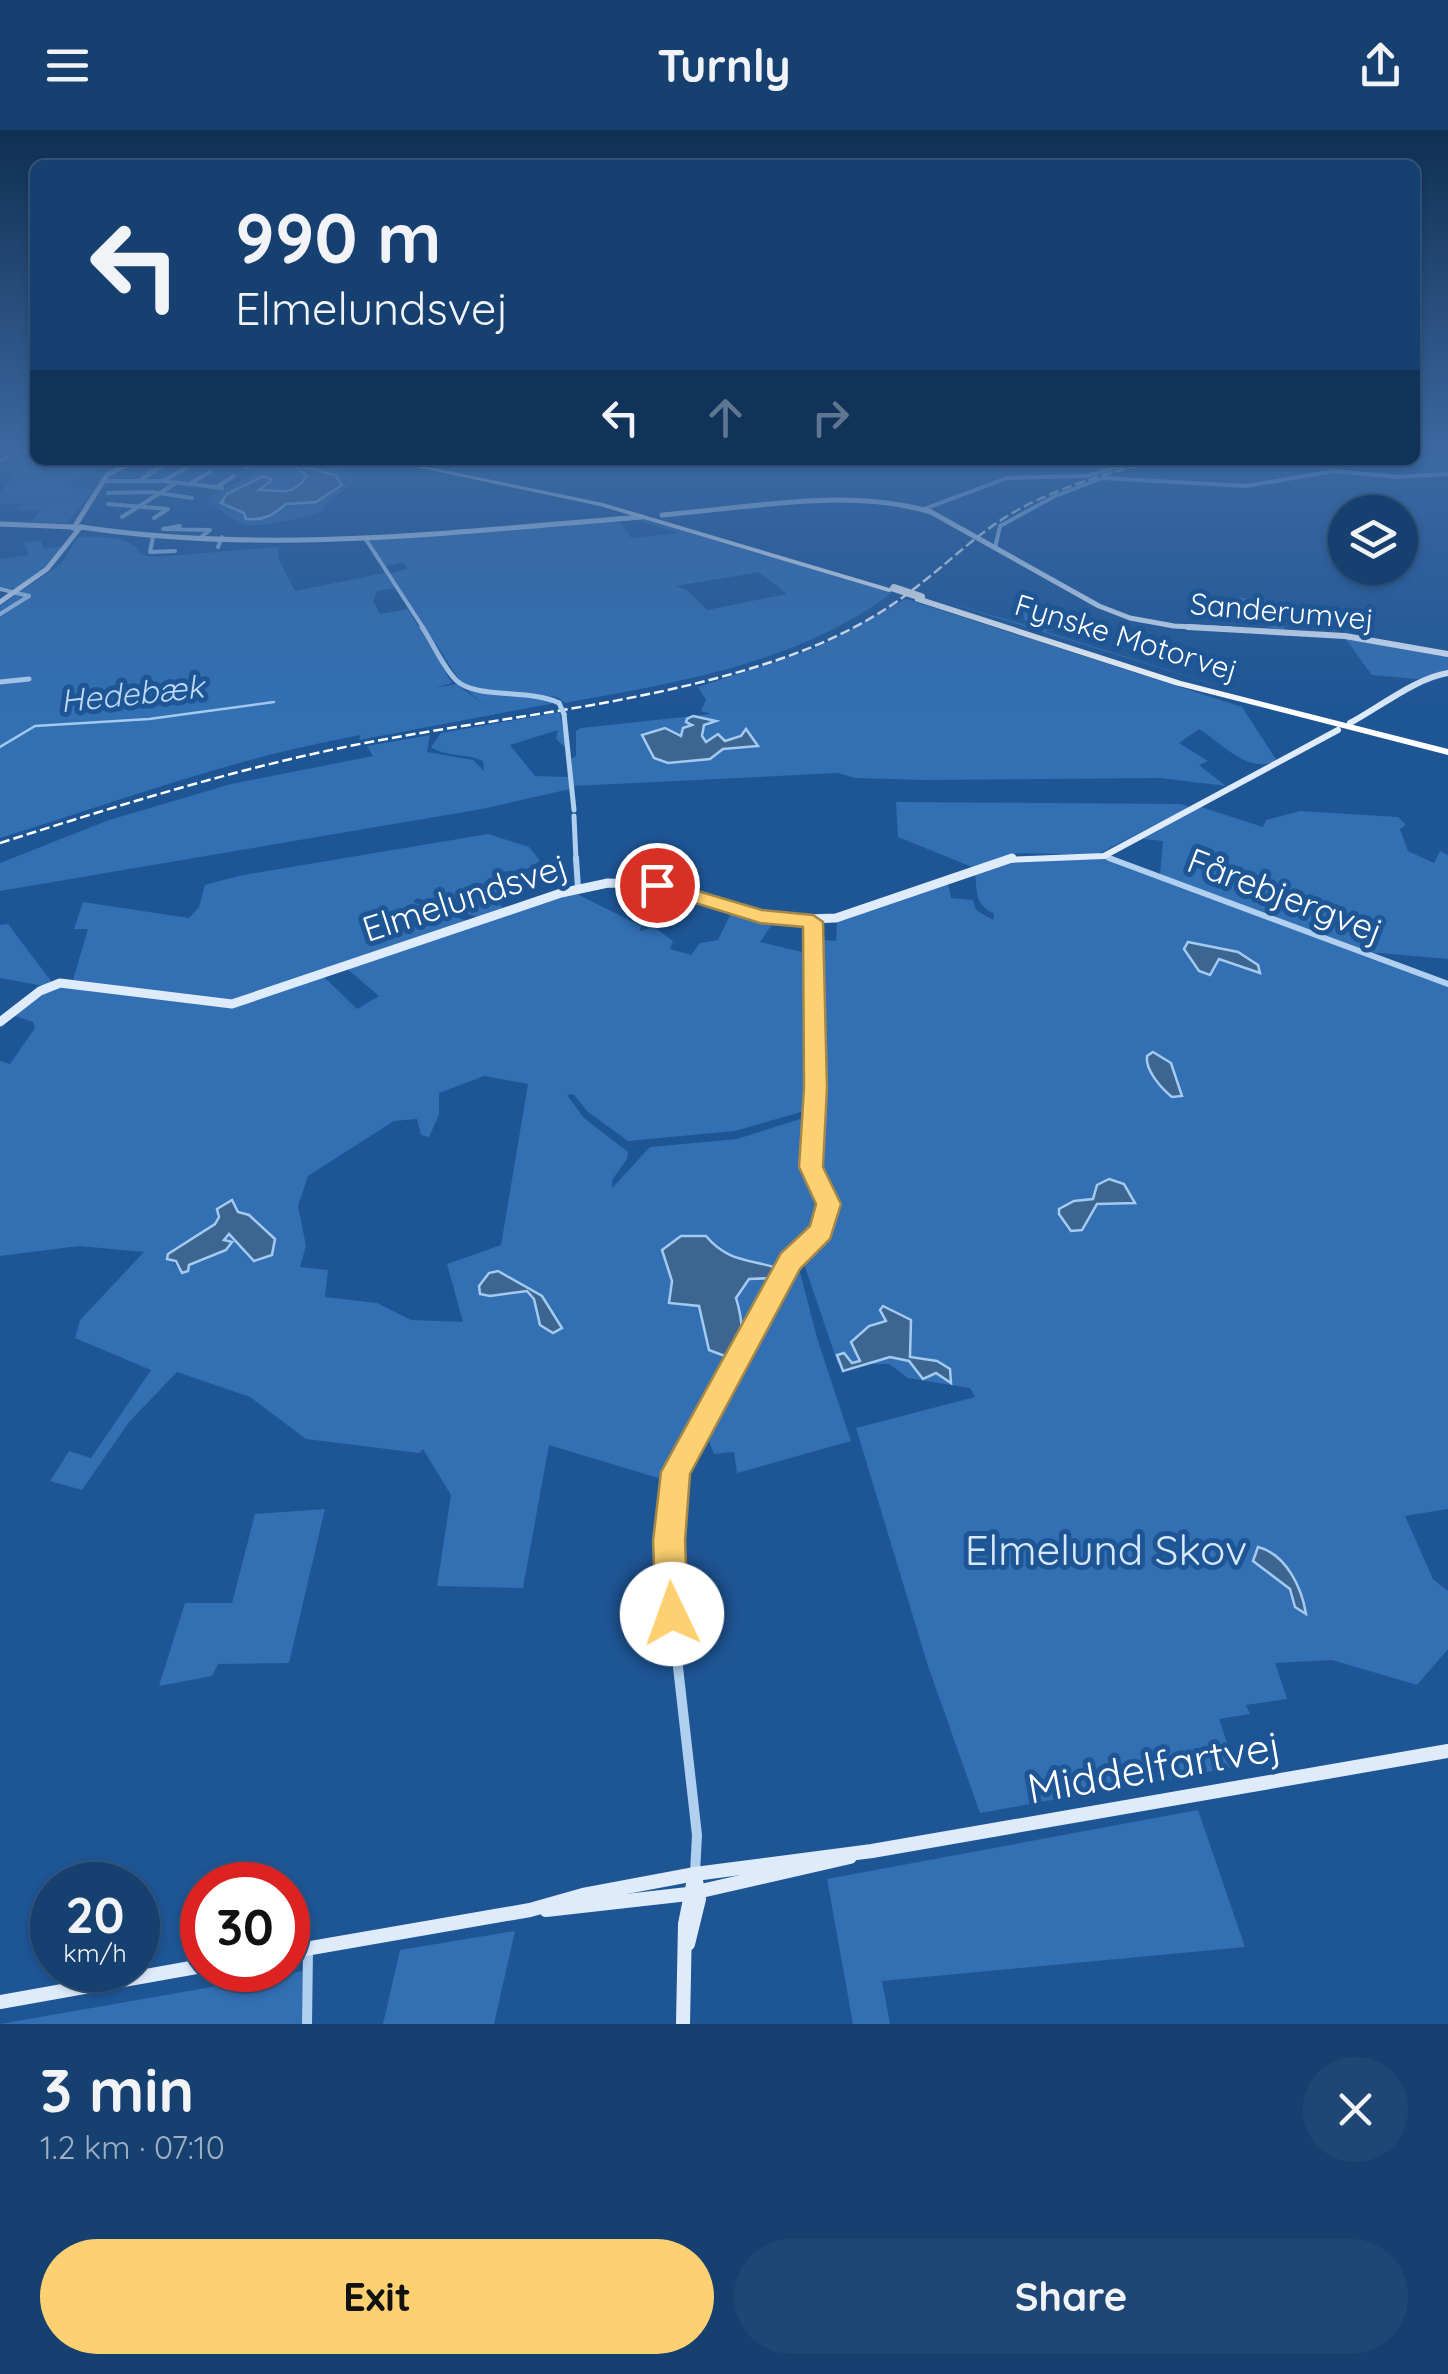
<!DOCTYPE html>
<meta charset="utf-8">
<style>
:root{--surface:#164070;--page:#1f4775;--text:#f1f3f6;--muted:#9eafc3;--line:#355983;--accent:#fdd171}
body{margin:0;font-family:Quicksand,sans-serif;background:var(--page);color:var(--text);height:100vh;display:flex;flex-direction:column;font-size:38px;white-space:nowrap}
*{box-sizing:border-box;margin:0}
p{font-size:32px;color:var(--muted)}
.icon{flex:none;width:55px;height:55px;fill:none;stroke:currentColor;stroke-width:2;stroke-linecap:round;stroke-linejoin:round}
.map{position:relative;height:1894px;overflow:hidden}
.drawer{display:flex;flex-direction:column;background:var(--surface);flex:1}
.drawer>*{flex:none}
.top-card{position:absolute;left:30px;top:30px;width:1390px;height:305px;border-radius:15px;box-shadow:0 2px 8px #0004,0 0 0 2px var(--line);background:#164070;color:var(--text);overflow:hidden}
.tools{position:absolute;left:1328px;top:365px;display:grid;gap:20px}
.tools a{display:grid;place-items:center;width:90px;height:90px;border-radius:50%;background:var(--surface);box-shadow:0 2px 8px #0004,0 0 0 2px var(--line);font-size:50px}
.speed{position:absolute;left:30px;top:1732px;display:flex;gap:20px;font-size:50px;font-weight:700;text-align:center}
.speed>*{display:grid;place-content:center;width:130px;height:130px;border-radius:50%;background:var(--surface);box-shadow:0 2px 8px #0004,0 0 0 2px var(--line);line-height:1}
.speed small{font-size:25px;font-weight:400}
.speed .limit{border:15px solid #d22;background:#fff;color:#111}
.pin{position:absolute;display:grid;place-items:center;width:85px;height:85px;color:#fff;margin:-42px;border:5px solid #fff;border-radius:50%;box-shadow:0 2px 10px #0007}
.me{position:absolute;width:110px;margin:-55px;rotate:357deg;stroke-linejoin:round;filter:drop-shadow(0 0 8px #0008)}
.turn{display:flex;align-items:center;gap:35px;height:210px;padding:0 40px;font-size:45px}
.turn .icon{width:130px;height:130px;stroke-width:2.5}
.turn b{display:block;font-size:70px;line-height:85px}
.lanes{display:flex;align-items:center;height:95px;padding:0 40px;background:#0003;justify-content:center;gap:50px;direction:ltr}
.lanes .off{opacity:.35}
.round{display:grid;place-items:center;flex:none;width:105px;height:105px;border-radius:52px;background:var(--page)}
.headline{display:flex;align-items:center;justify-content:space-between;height:170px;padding:0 40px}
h1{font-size:60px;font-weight:800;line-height:75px}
.action{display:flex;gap:20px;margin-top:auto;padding:20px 40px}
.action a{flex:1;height:115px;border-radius:60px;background:var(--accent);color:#111;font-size:40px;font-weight:800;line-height:115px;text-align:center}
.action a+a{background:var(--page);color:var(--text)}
header{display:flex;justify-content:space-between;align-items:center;height:130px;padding:0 40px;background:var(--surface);font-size:45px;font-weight:800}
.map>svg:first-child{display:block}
.green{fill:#326fb3;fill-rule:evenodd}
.water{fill:#3d6592;stroke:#a5caf0;stroke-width:2.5}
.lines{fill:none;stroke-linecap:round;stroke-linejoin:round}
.stream{stroke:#a5caf0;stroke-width:2.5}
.street-far4{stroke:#b1cfef;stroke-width:4}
.street-far3{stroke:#b1cfef;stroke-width:5}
.street-far2{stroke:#b1cfef;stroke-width:6}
.street-far1{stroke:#b1cfef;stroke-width:8}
.street{stroke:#b1cfef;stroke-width:10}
.secondary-far3{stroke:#deebfb;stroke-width:5}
.secondary-far2{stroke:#deebfb;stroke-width:6}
.secondary-far1{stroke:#deebfb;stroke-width:9}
.secondary{stroke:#deebfb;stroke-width:14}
.highway{fill:#fff;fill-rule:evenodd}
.rail{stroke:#fff;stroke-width:2.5;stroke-dasharray:10 4;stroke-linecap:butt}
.street-bridge{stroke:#b1cfef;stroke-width:5}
.highway-bridge{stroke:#fff;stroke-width:8}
.route{fill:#fdd171;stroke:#a48849;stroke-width:2.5}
.labels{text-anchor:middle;stroke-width:10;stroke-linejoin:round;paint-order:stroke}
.far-street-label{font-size:30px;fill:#fff;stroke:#1e5595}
.far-water-label{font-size:32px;font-style:italic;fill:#bdd9f5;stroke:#1e5595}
.street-label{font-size:35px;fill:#fff;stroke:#1e5595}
.near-park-label{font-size:42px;fill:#d7e8fa;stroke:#1e5595}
.near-street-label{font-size:42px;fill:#fff;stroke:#1e5595}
</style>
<header><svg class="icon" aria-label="menu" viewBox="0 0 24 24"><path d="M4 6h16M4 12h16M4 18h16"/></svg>Turnly<svg class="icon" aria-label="share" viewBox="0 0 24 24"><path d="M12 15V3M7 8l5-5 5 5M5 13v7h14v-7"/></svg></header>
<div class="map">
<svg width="1448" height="1894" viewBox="0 0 1448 1894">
<rect width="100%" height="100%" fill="#1e5595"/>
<!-- green -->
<g class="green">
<polygon points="32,320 35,320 35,330 129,330 110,330 90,345 78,345 70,359 94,359 67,393 30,392 42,380 19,380 22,373 0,374 0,363"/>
<path d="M278,330L326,335L351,345L354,353L325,374L324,380C313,386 258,398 245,395C237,393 210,374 207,368Z"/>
<path d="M648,388L892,463C796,534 679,552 565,573L557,567L475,558L460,551L390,443L408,439L403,432L386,436L368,413L369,409L619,390L631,408L678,403L635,389ZM759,442L787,464L707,480L688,461L676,456Z"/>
<path d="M78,407C101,407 130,404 142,425L157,427L278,417L279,430L295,461L385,443L395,458L377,461L373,471L380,484L408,479L452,553L435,558L457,554L485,576L467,560L546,568L555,573L359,610L361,605C236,627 120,671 0,708V476L62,433Z"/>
<polygon points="41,411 43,419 65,416 50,434 16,459 0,457 0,429 29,425 24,412"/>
<polygon points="926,466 1026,495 1020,469 1047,474 1041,479 1043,494 1052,500 1044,501 1257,568"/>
<path d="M1235,467L1279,472L1285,502C1267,501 1254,484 1234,481Z"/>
<path d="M906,469L1242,577L1277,631C1248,644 1224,615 1199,599L1179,613L1208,631L1199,635L1226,656L1160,648L923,650L855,648L838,643L574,656L571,629L576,626V601L581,598L711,584L701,581L706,570L698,557L816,518ZM686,592L703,596L705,612L718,604L725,611L741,606L746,599L758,615L723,619L712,629L674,633L651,626L643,603L664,598L681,606L684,598L692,595Z"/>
<polygon points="1344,507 1448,525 1448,542 1417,549 1372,545"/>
<path d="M560,582L566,618L556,609L558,600L510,615L535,646L568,647L570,659L482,679L0,761V733L109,690L231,654L373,626L367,616L430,605L427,622L473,630L484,641L483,631C467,623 444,627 431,617L441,603Z"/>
<polygon points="896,672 1181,674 1190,677 1096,725 1019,723 972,737 898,707"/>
<polygon points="1201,677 1263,697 1266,690 1300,681 1398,687 1406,695 1400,699 1408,721 1434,733 1440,721 1448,725 1448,829 1367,822 1160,745 1163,711 1143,709"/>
<polygon points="488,704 529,717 540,731 525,740 499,742 495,756 503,781 480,788 417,768 413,772 470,792 233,871 73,850 88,799 74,799 83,772 189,788 199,777 205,755 238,746"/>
<path d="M1019,727L1103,728L1448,856V1379L1405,1386L1433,1449L1448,1461V1519L1417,1555L1332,1530L1275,1533L1287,1569L1246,1575L1250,1584L1219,1589L1235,1637L980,1683L928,1536L856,1298L975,1267L970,1258L908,1248L889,1234H838L801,1125L825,1109L834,1092L838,1072L818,1037L819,985L808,980L735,1001L628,1011L588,982L573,964L567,965L584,988L628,1022L627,1029L612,1050V1058L650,1017L737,1009L800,989L810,994V1041L825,1075L819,1099L794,1122L776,1148L740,1216L742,1189L735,1168C745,1153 749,1144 768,1149L774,1138C744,1126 730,1133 706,1106L663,1120L672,1153L669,1173L699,1176L730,1228L736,1223L668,1351L549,1315L523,1458L437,1456L451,1365L423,1319L419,1323L306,1309L250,1267L177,1242L129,1292L82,1360L50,1351L69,1321L91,1328L151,1240L75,1208L80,1190L144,1122L79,1116L0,1126V931L10,934L35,898L33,892L12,885L55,857L70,856L221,877L323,846L357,879L379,866L346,838L573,762L641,796L640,801L654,797L673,811L670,819L691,825L700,813L718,810L732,781L775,790L760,812L811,824V960L818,964L814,809L836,811L837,792L948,753L951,768L973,770L976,780L993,790L994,784C975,774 977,763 975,742ZM484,946L528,954L501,1115L447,1134L463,1192L411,1190L377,1173L325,1167L328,1140L300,1137L306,1116L298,1076L308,1046L394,991L417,989L421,1005L429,1007L439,985V963ZM232,1070L239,1083L248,1128L233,1104L229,1103L224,1110L231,1113L206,1130L179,1140L168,1124L215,1094L220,1076Z"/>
<polygon points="8,794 51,851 44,856 0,848 0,795"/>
<polygon points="793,1131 797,1131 818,1211 851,1311 737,1343 734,1322 714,1324 703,1296"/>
<polygon points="325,1379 289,1533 218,1534 212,1546 159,1556 185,1473 232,1473 255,1384"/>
<polygon points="1198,1680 1245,1817 882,1851 890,1894 853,1894 827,1749"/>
<polygon points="515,1801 494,1894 383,1894 400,1820"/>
<polygon points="303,1841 302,1894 0,1894"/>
</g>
<!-- water -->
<g class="water">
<path d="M292,334L335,345L342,355L316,372L286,374C274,384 265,391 246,389L244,383L221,373L227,364L264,346L272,350L259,360C281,359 290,369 307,346Z"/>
<polygon points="693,586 716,591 704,595 702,606 706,612 718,604 725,611 741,606 746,599 758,616 723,619 710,629 668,633 654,628 642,605 665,598 681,606 683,598 692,595 686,592 687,589"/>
<polygon points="1188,812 1238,822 1258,835 1260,843 1219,829 1210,845 1199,841 1184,819"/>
<path d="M1153,922L1171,933L1182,966L1172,967C1161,958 1145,940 1147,926Z"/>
<polygon points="1109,1049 1124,1054 1135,1073 1097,1074 1082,1100 1071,1101 1059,1084 1059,1079 1074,1071 1093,1069 1097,1055"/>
<polygon points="232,1070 238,1082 249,1085 275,1109 272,1125 254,1131 229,1104 224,1110 232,1112 226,1120 189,1135 188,1141 182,1143 176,1131 167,1129 168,1124 215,1094 219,1087 217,1079"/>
<path d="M681,1106H706C726,1130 745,1129 774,1137L773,1148L749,1149L736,1168C742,1188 747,1212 730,1228L709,1220L699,1176L669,1173L672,1151L662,1120Z"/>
<polygon points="498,1141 542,1166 562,1198 553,1203 540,1195 534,1169 527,1161 490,1166 480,1164 479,1156 489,1143"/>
<polygon points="883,1176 911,1190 910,1227 937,1231 950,1239 951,1253 936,1243 923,1249 909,1231 890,1227 843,1241 837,1225 844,1223 852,1233 860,1231 851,1212 869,1196 886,1191 880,1180"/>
<path d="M1258,1417C1286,1424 1302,1458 1306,1484L1295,1477L1290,1459L1253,1431Z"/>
</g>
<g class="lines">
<!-- stream -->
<polyline class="stream" points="0,617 35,596 149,589 274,572"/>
<!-- street-far4 -->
<g class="street-far4">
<polyline points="0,331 9,326"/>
<polyline points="217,332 221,330"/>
<polyline points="231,335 241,330"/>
<polyline points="247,337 260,330"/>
<polyline points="142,349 163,335"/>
<polyline points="165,350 186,338"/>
<polyline points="103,351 164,351 222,358"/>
<polyline points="191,353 210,342"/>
<polyline points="217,357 234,346"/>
<polyline points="108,363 151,362 192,368"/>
<polyline points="108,374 168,379 154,388"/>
<polyline points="924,379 1007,348 1086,346 1144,330"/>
<polyline points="122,387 176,353"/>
<polyline points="178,399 180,396 163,399 210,400 201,407"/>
<polyline points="153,407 150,422 175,421"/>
<polyline points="365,408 424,499"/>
<polyline points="218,417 222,407"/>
<polyline points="995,418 1000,396 1055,366 1103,348 1246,356 1334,341 1396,347 1448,344"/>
<polyline points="0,459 29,466 0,484"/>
</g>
<!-- street-far3 -->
<g class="street-far3">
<path d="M422,497C433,513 443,538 457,551C477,569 531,559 559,573"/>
<polyline points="0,552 29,549"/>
<polyline points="564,584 574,680"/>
<polyline points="574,686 576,730"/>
<polyline points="1104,726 1115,730"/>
</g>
<!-- street-far2 -->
<g class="street-far2">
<polyline points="576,728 578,758"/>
<polyline points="1109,728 1448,854"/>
<polyline points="812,1027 815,958 813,792"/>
</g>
<!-- street-far1 -->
<path class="street-far1" d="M671,1407L670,1375L676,1342L790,1131C809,1113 837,1091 824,1063C817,1049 811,1039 812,1024"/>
<!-- street -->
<g class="street">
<polyline points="671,1405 672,1484 697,1705 695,1743"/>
<polyline points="307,1894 308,1820"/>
</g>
<!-- secondary-far3 -->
<g class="secondary-far3">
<polyline points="0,320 35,319"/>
<path d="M662,385C749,378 846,357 931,382L1099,476L1130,488L1174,496L1231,499"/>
<polyline points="0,394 74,397"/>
<polyline points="75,396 107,345 135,330"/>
<path d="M81,397C267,425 455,402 642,387"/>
<polyline points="0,472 47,439 79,399 73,398 81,397"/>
</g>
<!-- secondary-far2 -->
<g class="secondary-far2">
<polyline points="1188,497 1345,506 1448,524"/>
<path d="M1350,593C1380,577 1416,548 1448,543"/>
<polyline points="1005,730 1104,726 1338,600"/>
</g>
<!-- secondary-far1 -->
<polyline class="secondary-far1" points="0,892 40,861 60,853 232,874 561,763 608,753 657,755 779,790 836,788 1012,728"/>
<!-- secondary -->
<g class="secondary">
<polyline points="546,1780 688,1764 850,1727"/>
<polyline points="688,1814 699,1769 695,1744"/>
<polyline points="288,1822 530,1780 583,1765 695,1744 872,1721 1448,1621"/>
<polyline points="0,1872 202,1836"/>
<polyline points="683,1894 685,1794 695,1744"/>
</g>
<!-- highway -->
<g class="highway">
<polygon points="383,330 395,330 603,373 896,460 889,462 600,376"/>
<polygon points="915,467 921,467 1181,551 1448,619 1448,625 1175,555 915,471"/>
</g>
<!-- rail -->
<path class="rail" d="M0,713C120,675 241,637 365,613C504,586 645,575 780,529C830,512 878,488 919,455C949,432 976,405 1009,385C1054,358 1106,344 1157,330"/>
<!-- street-bridge -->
<polyline class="street-bridge" points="559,573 564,584"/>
<!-- highway-bridge -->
<polyline class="highway-bridge" points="894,458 921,467"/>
</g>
<!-- sky -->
<linearGradient id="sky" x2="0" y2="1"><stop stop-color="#102f52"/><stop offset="0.55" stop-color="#3b68a0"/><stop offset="1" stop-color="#3b68a0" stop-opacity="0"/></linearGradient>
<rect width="1448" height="583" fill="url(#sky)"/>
<!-- route -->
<polygon class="route" points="657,749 762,780 813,785 823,792 827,958 823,1037 841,1074 830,1109 800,1139 690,1344 685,1411 688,1484 684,1495 672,1500 661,1495 656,1484 653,1411 661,1342 781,1123 810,1096 816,1074 799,1037 804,958 803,797 760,793 650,759 647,755"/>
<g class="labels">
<!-- far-street labels -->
<g class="far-street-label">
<text transform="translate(1282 482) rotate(5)" y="10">Sanderumvej</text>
<text transform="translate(1126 508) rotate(17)" y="10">Fynske Motorvej</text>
</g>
<!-- far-water labels -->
<g class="far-water-label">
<text transform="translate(132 564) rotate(-6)" y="11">Hedebæk</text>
</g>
<!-- street labels -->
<g class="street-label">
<text transform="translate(1285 766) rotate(21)" y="12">Fårebjergvej</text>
<text transform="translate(465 768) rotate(-18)" y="12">Elmelundsvej</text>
</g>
<!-- near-park labels -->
<g class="near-park-label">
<text x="1106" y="1435">Elmelund Skov</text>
</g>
<!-- near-street labels -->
<g class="near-street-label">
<text transform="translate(1154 1637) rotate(-10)" y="15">Middelfartvej</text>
</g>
</g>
</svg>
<div class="tools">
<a><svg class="icon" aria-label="layers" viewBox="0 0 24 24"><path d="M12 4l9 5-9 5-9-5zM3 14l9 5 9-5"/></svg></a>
</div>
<div class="speed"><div>20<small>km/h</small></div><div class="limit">30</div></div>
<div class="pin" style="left:657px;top:755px;background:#d93025"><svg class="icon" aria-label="arrive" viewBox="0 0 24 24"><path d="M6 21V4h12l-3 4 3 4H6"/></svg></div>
<svg class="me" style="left:672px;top:1484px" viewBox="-20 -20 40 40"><circle r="19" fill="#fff"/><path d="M0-13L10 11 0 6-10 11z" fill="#fdd171"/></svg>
<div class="top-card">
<div class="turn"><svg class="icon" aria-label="left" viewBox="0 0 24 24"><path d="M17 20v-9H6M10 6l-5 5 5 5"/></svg><div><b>990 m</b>Elmelundsvej</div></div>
<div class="lanes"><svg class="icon" aria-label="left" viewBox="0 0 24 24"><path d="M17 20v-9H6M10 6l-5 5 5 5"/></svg><svg class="icon off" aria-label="ahead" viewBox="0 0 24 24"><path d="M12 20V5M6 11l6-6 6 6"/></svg><svg class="icon off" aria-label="right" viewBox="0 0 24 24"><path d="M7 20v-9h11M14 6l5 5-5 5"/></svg></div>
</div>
</div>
<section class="drawer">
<div class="headline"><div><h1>3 min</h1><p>1.2 km · 07:10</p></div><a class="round"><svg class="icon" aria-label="close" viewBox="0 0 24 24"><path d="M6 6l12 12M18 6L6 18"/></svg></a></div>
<div class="action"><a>Exit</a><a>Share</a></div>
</section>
